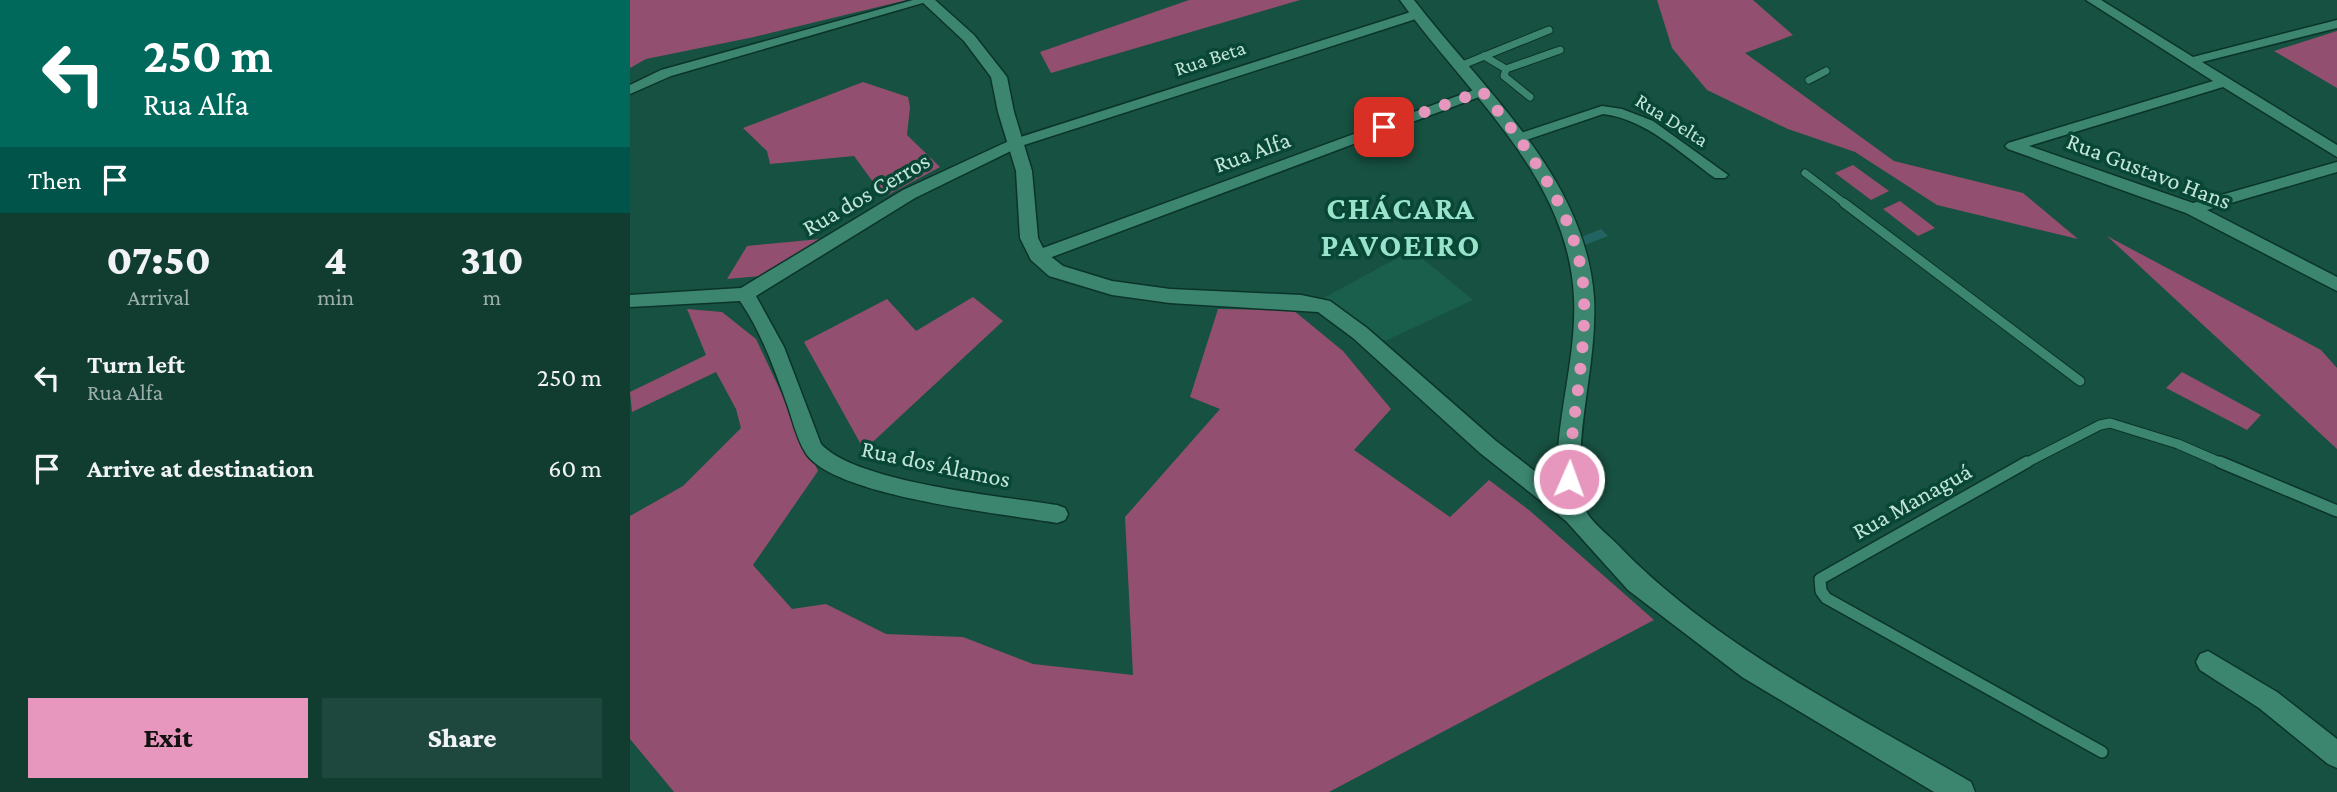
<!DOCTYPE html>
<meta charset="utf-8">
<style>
:root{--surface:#113d31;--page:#1e483d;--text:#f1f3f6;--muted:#9caeab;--accent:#e797bd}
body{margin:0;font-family:"Crimson Pro",serif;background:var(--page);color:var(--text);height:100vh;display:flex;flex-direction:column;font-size:26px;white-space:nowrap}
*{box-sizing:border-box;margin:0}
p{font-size:23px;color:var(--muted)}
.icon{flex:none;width:38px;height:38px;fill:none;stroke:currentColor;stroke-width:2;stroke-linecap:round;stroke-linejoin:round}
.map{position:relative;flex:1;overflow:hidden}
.drawer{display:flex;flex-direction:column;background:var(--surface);width:630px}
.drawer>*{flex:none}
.guide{background:#00695c;color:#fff;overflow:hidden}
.pin{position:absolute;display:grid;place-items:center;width:60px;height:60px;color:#fff;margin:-30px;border-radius:14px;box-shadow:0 4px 10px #0006}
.me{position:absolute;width:77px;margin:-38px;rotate:2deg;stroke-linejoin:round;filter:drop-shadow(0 0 5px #0008)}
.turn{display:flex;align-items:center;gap:24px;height:147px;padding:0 28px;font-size:32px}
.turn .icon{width:91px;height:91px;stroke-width:2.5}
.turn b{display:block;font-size:49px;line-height:60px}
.then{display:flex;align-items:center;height:66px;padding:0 28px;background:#0003;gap:14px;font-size:26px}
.eta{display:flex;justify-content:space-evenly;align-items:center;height:119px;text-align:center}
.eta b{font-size:42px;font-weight:800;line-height:49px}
.cta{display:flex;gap:14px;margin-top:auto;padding:14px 28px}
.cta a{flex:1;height:80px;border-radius:0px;background:var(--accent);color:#111;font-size:28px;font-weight:800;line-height:80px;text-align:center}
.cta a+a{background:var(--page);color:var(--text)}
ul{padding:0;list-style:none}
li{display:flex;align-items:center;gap:21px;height:91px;padding:0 28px}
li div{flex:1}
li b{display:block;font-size:26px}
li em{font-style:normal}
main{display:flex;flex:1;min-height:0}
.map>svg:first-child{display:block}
.built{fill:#1a5e4c}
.green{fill:#934f6f}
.building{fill:#226461}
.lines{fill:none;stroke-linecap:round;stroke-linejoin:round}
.lane-far2-casing{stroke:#0b3429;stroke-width:9}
.lane-far1-casing{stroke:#0b3429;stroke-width:11}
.lane-casing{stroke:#0b3429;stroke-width:14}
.street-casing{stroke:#0b3429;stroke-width:3}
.secondary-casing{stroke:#0b3429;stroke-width:3}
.lane-far2{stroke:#3c866f;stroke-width:7}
.lane-far1{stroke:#3c866f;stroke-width:9}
.lane{stroke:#3c866f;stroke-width:11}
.street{fill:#3c866f;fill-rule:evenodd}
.secondary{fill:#3c866f;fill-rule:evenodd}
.route{stroke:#e797bd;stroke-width:12;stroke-dasharray:0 21.6}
.labels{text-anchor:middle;stroke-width:7;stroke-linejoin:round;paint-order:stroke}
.far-street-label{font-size:21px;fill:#c2e5d8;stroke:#084636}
.street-label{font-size:24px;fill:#c2e5d8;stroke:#084636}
.district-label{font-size:32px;font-weight:bold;letter-spacing:2px;fill:#99e3ca;stroke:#084636}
</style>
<main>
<section class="drawer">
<div class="guide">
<div class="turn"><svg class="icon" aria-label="left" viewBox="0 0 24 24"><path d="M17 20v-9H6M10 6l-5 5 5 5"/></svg><div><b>250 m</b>Rua Alfa</div></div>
<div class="then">Then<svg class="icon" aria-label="arrive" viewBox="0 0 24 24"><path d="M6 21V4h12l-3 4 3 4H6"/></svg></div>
</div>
<div class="eta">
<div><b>07:50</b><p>Arrival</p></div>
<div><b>4</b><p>min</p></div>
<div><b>310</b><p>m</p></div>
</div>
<ul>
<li><svg class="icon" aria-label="left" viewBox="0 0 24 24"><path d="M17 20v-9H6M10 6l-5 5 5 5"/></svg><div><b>Turn left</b><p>Rua Alfa</p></div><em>250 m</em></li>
<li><svg class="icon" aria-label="arrive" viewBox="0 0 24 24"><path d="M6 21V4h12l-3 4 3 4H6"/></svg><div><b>Arrive at destination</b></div><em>60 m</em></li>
</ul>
<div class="cta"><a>Exit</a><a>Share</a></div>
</section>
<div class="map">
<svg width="1707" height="792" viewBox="0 0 1707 792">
<rect width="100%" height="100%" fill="#175141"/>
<!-- built -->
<polygon class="built" points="782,250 843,300 755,341 690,300"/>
<!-- green -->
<g class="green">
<polygon points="0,0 277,0 124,37 16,59 0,68"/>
<polygon points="559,0 670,0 421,73 410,52"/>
<polygon points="1027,0 1123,0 1163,35 1115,53 1264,161 1393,193 1448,239 1307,205 1225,152 1158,129 1077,90 1042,48"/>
<polygon points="1707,31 1707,88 1644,51"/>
<polygon points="233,82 278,97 280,107 277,135 310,167 254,197 224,156 140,164 137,151 113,128"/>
<polygon points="1223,165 1259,191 1241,200 1205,173"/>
<polygon points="1270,201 1305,228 1288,236 1253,209"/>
<polygon points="1477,236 1691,350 1707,368 1707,449"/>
<polygon points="190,239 141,275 97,279 117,246"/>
<polygon points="343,297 373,321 234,450 174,342 257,299 286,331"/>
<polygon points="57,309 92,312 126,339 188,471 123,565 162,609 196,604 256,634 333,637 403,664 503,675 495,517 590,409 560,397 588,309 663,310 713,351 761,409 724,450 820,517 859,480 899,510 1024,620 699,792 44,792 0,739 0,516 53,486 111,428 106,409 86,372 2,412 0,392 76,355"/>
<polygon points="1552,372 1631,415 1617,430 1536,388"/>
</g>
<!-- building -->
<polygon class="building" points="971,229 978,236 952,246 949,238"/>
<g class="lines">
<defs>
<g id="lane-far2">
<polyline points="854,56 876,69"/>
<polyline points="830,66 919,30"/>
<polyline points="1179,80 1196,71"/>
<polyline points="900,97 874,76 876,69 930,50"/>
<polyline points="1175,173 1217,205"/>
</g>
<g id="lane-far1">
<polyline points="1214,203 1450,381"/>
<polyline points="1394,464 1470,425 1480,423 1548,444 1594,464"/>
</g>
<g id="lane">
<polyline points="1397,462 1190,579 1191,591 1196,598 1472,752"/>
<polyline points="1590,462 1707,511"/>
</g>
<g id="street">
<polygon points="283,0 303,0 41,76 0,94 0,85 31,70"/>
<polygon points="1456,0 1471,0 1563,57 1707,20 1707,28 1572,62 1707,145 1707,157 1593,87 1399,146 1563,203 1707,162 1707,172 1577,210 1707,277 1707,291 1556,213 1378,149 1375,146 1378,143 1583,81"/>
<path d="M787,10L793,14L792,17L391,146L285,198L126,296L154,347L191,444C227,483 371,496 427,505L435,508L438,514L435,520L427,523C375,514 200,496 175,452C167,439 163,422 158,407C145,371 132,333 110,301L0,307V295L111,288L273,190L381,140Z"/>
<polygon points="852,87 859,91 857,94 414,260 402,260 400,256 402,252"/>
<path d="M972,106L992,109L1023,121L1098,175L1095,178H1085C1051,154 1016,119 973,114L890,142L883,138L885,135Z"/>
<polygon points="1578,651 1647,692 1707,739 1707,768 1698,764 1629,708 1570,670 1566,662 1570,654"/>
</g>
<path id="secondary" d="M290,0H305L344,35L377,77L384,112L402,171L408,238L415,252L433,266L482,281L540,289L671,295L700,301L737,328L866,441L928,489C923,425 947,362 944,298C939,176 836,93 770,0H784C853,90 956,178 964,298C967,355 950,411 950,467C950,480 949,497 955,509C960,521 977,534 987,544C1082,644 1222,713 1341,782L1345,792H1304L1112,677L998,590L936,521L850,453L723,338L688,312L540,303L482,295L419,276L401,260L390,238L386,171L368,112L361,77L334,41Z"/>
</defs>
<!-- lane-far2 casing -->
<use href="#lane-far2" class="lane-far2-casing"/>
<!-- lane-far1 casing -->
<use href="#lane-far1" class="lane-far1-casing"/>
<!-- lane casing -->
<use href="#lane" class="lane-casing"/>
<!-- street casing -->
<use href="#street" class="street-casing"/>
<!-- secondary casing -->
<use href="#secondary" class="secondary-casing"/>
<!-- lane-far2 -->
<use href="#lane-far2" class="lane-far2"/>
<!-- lane-far1 -->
<use href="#lane-far1" class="lane-far1"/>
<!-- lane -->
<use href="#lane" class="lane"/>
<!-- street -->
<use href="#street" class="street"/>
<!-- secondary -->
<use href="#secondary" class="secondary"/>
</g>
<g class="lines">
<!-- route -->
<path class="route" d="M754,127L852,91C899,149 952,219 954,298C956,359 941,419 939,479"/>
</g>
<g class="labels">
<!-- far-street labels -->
<g class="far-street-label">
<text transform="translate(580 58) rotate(-18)" y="7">Rua Beta</text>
<text transform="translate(1042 120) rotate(32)" y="7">Rua Delta</text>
</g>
<!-- street labels -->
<g class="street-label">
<text transform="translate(622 152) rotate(-20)" y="8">Rua Alfa</text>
<text transform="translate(1519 171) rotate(21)" y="8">Rua Gustavo Hans</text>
<text transform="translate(236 194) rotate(-30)" y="8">Rua dos Cerros</text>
<text transform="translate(306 464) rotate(12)" y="8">Rua dos Álamos</text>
<text transform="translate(1282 501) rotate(-29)" y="8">Rua Managuá</text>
</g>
<!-- district labels -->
<g class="district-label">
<text x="771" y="219">CHÁCARA<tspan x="771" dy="37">PAVOEIRO</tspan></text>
</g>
</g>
</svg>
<div class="pin" style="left:754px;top:127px;background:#d93025"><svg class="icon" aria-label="arrive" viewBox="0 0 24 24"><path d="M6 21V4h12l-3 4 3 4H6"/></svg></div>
<svg class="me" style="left:939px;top:479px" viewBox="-20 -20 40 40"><circle r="17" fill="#e797bd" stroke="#fff" stroke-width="3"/><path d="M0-11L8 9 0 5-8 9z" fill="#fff"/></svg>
</div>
</main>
